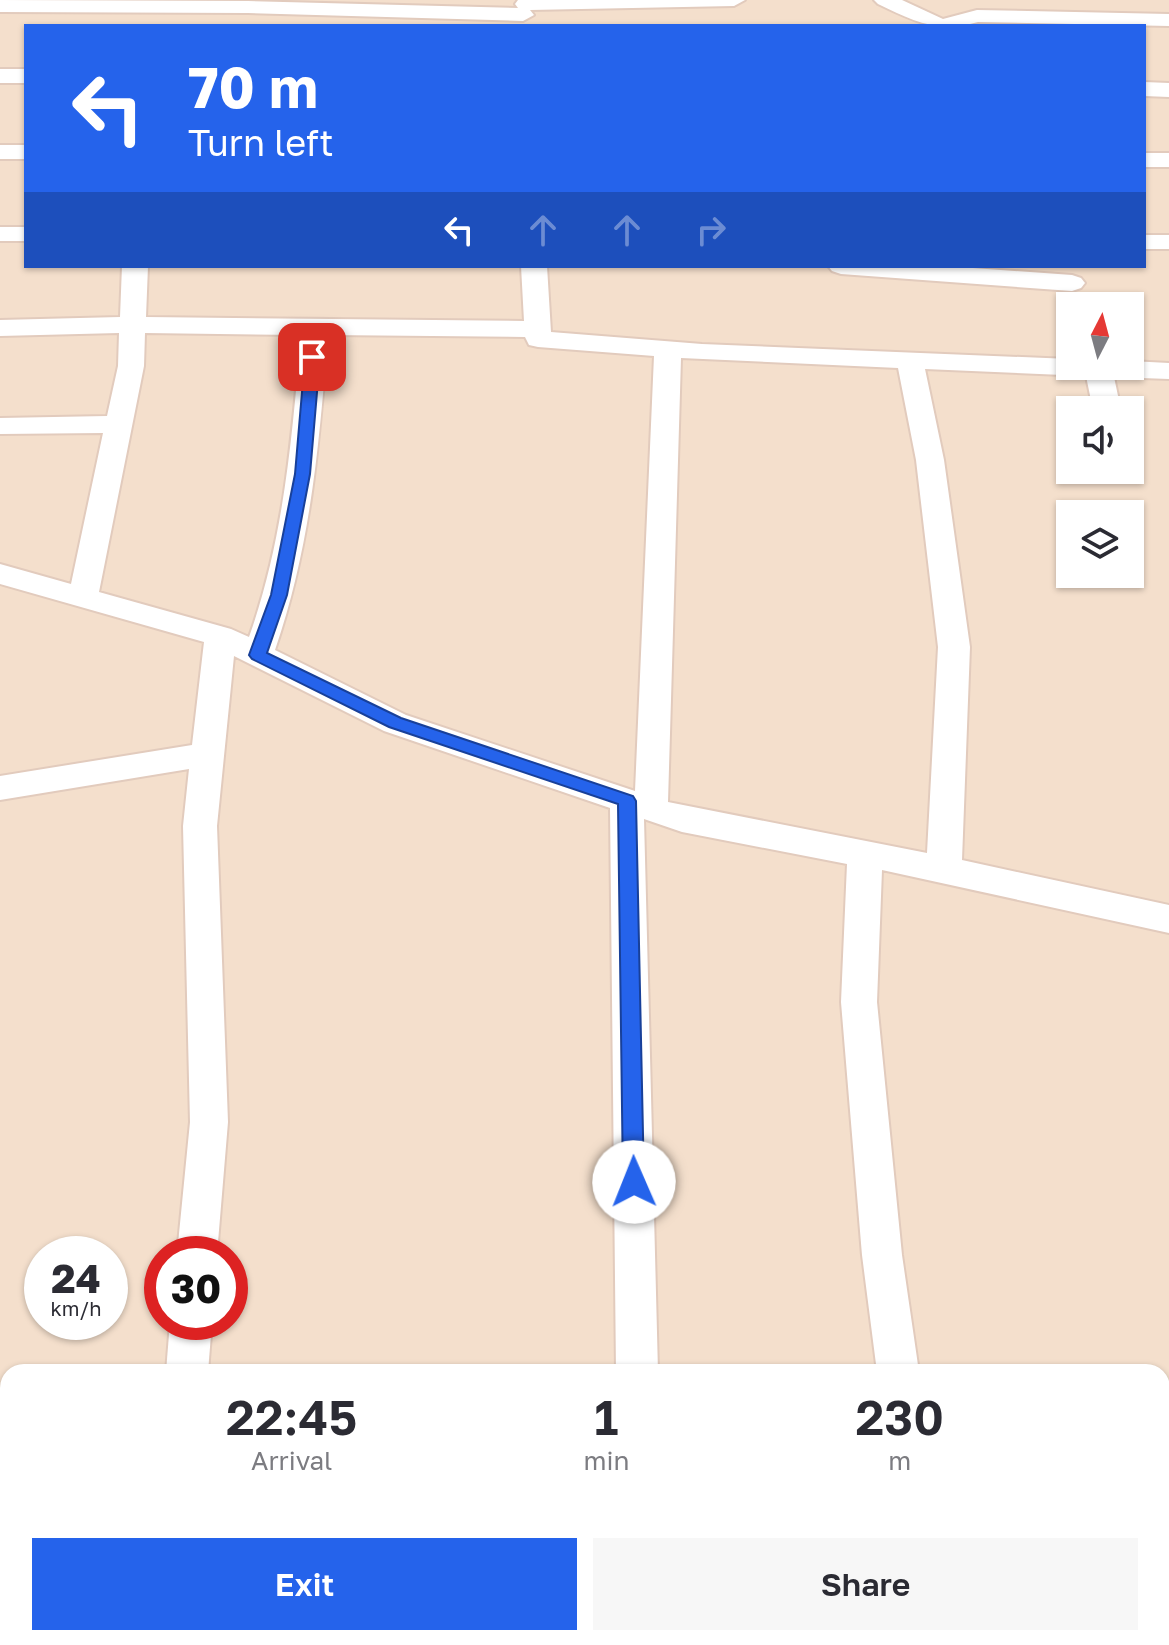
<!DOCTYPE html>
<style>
:root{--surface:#fff;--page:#f7f7f7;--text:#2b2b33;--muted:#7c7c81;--accent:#2563eb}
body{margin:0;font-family:"Golos Text",sans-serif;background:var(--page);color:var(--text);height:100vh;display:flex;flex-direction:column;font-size:30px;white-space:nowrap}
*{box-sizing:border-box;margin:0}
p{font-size:26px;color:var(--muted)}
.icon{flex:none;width:44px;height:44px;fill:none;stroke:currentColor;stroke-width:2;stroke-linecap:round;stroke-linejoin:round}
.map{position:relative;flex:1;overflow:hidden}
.sheet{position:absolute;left:0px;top:1364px;width:1170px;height:282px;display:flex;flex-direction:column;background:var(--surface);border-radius:24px 24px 0 0;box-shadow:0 2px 6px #0004}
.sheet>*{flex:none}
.hud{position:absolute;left:24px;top:24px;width:1122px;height:244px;border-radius:0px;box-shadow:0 2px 6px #0004;background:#2563eb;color:#fff;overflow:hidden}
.needle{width:52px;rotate:6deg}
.tools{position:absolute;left:1056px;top:292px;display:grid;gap:16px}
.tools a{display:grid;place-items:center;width:88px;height:88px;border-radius:0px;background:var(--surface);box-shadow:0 2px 6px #0004;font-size:40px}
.speed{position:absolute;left:24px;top:1236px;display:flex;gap:16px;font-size:40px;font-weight:700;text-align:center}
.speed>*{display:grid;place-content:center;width:104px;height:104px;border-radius:50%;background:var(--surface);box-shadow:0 2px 6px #0004;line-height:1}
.speed small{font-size:20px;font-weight:400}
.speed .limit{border:12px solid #d22;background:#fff;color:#111}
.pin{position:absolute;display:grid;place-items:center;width:68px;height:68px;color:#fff;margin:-34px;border-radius:16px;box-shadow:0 4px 12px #0006}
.me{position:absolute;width:88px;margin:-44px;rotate:359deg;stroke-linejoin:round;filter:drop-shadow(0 0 6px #0008)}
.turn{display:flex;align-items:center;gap:28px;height:168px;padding:0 32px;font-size:36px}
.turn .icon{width:104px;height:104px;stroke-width:2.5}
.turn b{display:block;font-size:56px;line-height:68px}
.lanes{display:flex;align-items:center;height:76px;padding:0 32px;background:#0003;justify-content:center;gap:40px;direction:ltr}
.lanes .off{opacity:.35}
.eta{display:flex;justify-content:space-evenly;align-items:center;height:136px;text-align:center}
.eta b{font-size:48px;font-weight:600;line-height:56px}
.action{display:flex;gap:16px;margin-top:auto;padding:16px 32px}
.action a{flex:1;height:92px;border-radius:0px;background:var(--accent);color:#fff;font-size:32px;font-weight:600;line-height:92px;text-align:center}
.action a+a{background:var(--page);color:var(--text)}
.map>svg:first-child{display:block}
.residential{fill:#f4dfcc;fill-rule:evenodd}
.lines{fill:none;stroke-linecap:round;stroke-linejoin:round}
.minor-casing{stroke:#e2cbbd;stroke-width:4}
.minor{fill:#fff;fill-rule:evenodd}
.route{fill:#2563eb;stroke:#184099;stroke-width:2}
</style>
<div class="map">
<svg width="1169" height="1645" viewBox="0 0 1169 1645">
<rect width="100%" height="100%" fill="#fceede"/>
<!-- residential -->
<path class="residential" d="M0,0H1169V1441L1162,1449V1372H8V1638H1044L1040,1645H0ZM26,26H1144V266H26ZM1070,306H1130V366H1070ZM1070,410H1130V470H1070ZM1070,514H1130V574H1070ZM42,1254H110V1322H42ZM162,1254H230V1322H162Z"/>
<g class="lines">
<defs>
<g id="minor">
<polygon points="0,0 248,1 518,8 515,4 518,0 745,0 734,6 530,10 534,15 523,21 248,13 0,12"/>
<path d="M874,0H902L943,19L977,10L1169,14V26L978,22C938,34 913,21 878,4Z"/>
<rect x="0" y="69" width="26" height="14"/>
<polygon points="1144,82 1169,83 1169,97 1144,96"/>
<rect x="0" y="145" width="26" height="14"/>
<rect x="1144" y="153" width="25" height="14"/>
<rect x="0" y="227" width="26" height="14"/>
<rect x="1144" y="235" width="25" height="14"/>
<path d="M122,266H148L146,317L524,321L521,266H547L551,332L702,344L1070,359V366H1130V361L1169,363V379L1114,377L1121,410H1093L1086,376L925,369L944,460L970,647L962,860L1169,905V933L882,870L877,1002L902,1255L919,1372H877L862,1255L841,1002L847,864L682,832L644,819L658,1372H616L610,808L384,731L234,656L217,826L228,1122L217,1254H177L190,1122L183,826L189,769L0,800V776L192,745L204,642L0,584V564L71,584L103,433L0,434V418L107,416L118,366L119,333L0,336V320L120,317ZM145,333L301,335C292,437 284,539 249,637L231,629L99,592L144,366ZM328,335L525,337L529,345L538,347L654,356L635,791L406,715L275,650C311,545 319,445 328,335ZM681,358L898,368L916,460L938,647L927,853L668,802Z"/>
<polygon points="828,266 945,266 1072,275 1081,278 1085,283 1081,288 1072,291 841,274 832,271"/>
<polygon points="170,1322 212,1322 208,1372 166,1372"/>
<polygon points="129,1638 175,1638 174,1645 128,1645"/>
<polygon points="910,1638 956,1638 957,1645 911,1645"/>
</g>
</defs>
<!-- minor casing -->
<use href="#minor" class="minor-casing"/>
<!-- minor -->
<use href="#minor" class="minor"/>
</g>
<!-- route -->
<polygon class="route" points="312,353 320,357 310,474 287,595 267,653 401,718 633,796 636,801 644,1182 641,1188 634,1191 626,1188 623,1182 618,804 389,727 252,659 249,655 271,595 295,474 305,357"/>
</svg>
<div class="tools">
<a><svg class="needle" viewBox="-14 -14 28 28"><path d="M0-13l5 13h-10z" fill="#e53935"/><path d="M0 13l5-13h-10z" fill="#7c7c81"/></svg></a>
<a><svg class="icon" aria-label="sound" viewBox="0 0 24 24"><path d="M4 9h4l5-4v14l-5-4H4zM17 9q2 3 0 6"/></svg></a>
<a><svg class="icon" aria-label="layers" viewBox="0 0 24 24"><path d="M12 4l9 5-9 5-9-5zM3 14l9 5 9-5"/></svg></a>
</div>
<div class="speed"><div>24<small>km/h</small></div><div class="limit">30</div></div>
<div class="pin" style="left:312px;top:357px;background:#d93025"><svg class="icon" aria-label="arrive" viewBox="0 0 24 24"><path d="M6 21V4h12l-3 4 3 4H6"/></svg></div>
<svg class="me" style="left:634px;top:1182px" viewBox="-20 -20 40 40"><circle r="19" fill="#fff"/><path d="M0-13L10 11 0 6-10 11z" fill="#2563eb"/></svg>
<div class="hud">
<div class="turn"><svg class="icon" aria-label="left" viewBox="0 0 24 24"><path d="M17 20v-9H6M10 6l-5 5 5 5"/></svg><div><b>70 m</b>Turn left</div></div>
<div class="lanes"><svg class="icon" aria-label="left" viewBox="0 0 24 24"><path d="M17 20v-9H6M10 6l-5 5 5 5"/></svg><svg class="icon off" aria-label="ahead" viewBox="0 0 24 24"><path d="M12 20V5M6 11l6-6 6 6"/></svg><svg class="icon off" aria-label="ahead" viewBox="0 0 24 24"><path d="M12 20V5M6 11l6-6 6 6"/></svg><svg class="icon off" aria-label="right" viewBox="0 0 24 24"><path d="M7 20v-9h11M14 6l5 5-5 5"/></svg></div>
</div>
<section class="sheet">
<div class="eta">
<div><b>22:45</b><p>Arrival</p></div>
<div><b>1</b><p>min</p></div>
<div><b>230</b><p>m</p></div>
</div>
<div class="action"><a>Exit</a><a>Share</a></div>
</section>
</div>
